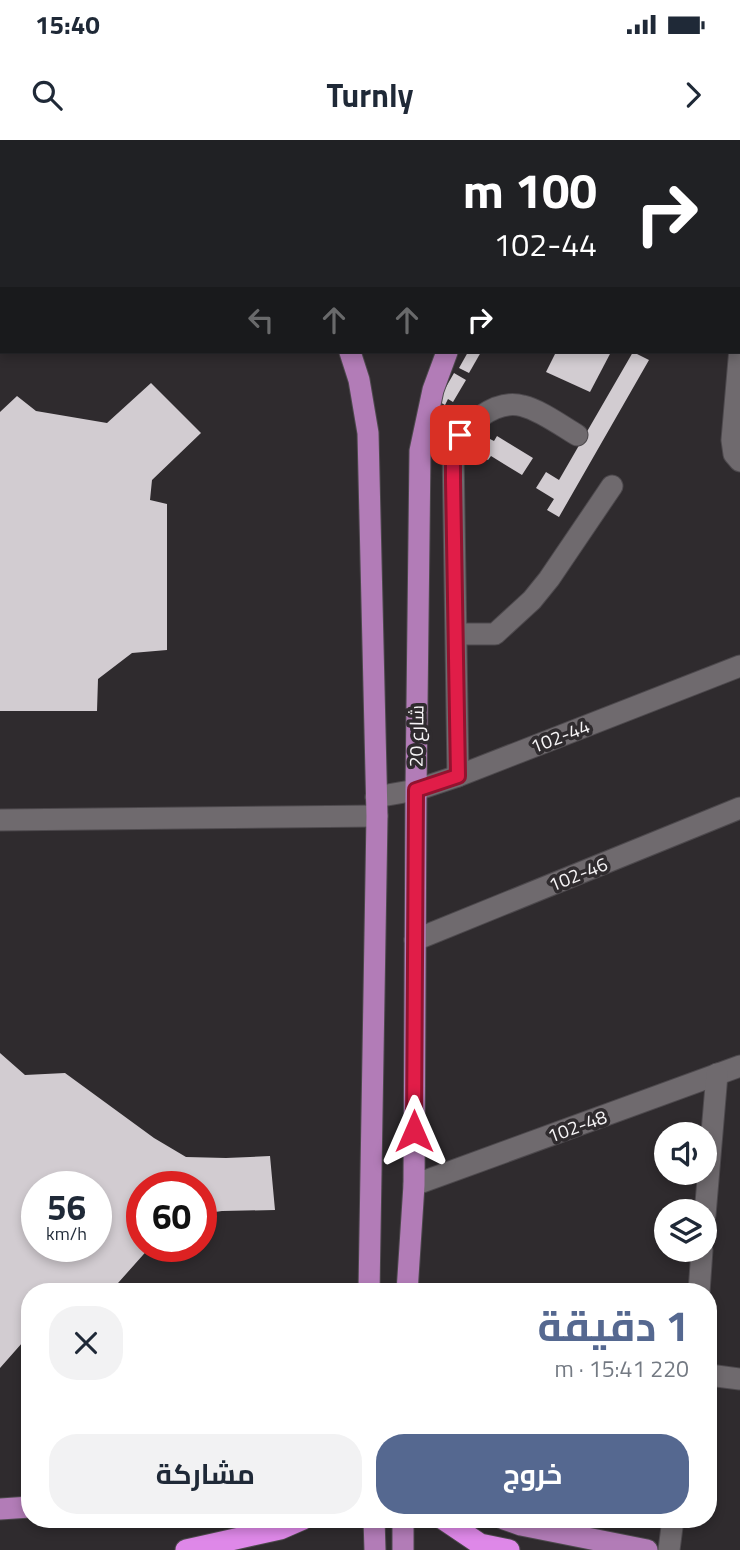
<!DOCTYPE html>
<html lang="ar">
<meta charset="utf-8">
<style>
:root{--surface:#fff;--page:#f2f2f3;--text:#1f2937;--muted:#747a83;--accent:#556890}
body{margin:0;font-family:"Titillium Web",Cairo,sans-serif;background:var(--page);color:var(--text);direction:rtl;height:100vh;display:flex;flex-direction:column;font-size:26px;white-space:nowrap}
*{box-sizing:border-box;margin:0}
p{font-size:23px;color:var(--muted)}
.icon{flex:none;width:38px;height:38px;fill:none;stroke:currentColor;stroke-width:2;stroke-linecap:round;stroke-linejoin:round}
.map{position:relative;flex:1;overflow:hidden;direction:ltr}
.drawer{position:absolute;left:21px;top:1143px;width:696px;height:245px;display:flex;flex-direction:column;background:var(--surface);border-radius:28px;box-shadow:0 4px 10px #0003;direction:rtl}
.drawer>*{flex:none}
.hud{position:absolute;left:0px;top:0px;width:740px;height:214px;box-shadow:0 4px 10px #0003;direction:rtl;background:#202124;color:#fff;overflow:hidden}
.fabs{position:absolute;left:654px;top:982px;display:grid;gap:14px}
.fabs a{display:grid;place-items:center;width:63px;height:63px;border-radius:50%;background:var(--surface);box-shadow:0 4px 10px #0003;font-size:35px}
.speed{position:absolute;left:21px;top:1031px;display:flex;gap:14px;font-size:35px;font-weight:700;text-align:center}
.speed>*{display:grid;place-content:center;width:91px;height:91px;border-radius:50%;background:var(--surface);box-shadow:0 4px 10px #0003;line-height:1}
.speed small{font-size:18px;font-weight:400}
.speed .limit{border:10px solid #d22;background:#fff;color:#111}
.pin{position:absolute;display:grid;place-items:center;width:60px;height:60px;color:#fff;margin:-30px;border-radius:14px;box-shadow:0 4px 10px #0006}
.me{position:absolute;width:77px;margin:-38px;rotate:0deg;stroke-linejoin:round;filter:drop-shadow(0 0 5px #0008)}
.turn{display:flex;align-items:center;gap:24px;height:147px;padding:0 28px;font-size:32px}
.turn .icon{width:91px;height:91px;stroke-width:2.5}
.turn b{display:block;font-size:49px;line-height:60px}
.lanes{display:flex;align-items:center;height:66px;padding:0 28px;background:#0003;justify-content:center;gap:35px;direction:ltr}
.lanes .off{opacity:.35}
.round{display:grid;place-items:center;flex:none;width:74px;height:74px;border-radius:28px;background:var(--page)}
.head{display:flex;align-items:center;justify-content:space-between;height:119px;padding:0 28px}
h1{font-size:42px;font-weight:700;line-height:52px;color:var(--accent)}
.action{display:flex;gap:14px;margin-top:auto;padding:14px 28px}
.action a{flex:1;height:80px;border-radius:28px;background:var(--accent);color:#fff;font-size:28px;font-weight:700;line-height:80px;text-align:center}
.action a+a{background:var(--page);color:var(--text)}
.status{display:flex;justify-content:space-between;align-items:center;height:49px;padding:0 35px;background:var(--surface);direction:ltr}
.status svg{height:19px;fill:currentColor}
header{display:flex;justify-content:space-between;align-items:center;height:91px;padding:0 28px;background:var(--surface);font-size:32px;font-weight:700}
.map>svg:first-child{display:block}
.building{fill:#d2ccd1;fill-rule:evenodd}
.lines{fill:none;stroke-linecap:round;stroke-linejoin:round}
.minor-casing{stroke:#4d494d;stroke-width:23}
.major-casing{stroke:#4d494d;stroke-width:23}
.highway-casing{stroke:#4d494d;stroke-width:23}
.minor{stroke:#6f6a6e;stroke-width:21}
.major{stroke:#b27cb7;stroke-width:21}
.highway{stroke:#de88e8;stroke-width:21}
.route-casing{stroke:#92132f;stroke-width:18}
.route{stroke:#e11d48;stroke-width:12}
.labels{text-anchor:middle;stroke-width:7;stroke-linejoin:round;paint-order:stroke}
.street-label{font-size:19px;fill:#f6f4f6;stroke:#2f2b2e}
</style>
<div class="status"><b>15:40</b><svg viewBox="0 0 49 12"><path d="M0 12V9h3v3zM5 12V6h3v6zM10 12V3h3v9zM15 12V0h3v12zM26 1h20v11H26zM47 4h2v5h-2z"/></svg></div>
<header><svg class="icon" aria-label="forward" viewBox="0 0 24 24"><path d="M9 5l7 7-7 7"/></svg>Turnly<svg class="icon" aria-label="search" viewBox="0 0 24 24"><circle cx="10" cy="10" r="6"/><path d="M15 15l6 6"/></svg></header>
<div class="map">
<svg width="740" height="1410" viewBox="0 0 740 1410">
<rect width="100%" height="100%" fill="#2f2b2e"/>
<!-- building -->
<g class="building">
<polygon points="468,212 481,212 469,233 459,228"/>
<polygon points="556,212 611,212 590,252 546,232"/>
<polygon points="633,212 649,220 559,377 547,370 554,359 536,348 546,332 559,340"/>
<polygon points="454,233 466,240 453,262 448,259 445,265 438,261"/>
<polygon points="151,243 201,293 152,340 150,360 167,364 167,510 132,513 98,539 97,571 0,571 0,272 17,256 36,271 107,283"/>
<polygon points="475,296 485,302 488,298 494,301 497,296 533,318 522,335 491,316 488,320 461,304 465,298 472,301"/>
<path d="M0,913L25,935L65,933L154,998L186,1017L226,1018L270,1016L275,1070L222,1071L201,1074V1046H142V1106H151L110,1152H30V1194L0,1228ZM37,1046H96V1106H37Z"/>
</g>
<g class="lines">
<defs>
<g id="minor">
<polyline points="149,0 149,2"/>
<polyline points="538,0 541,2"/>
<polyline points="236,2 242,0"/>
<polyline points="0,10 2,10"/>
<polyline points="738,35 740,35"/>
<polyline points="0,52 2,52"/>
<polyline points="738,76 740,76"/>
<polyline points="740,208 732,300 734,314 740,321"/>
<polyline points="457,494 495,494 532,460 549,439 612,346"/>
<path d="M458,636L453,309C464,286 495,258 523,266C540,270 562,286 577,295"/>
<polyline points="376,657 416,650 458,636 740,526"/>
<polyline points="0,680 377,676"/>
<polyline points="415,800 740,668"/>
<polyline points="414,1045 740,926"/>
<polyline points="705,1075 717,934"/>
<polyline points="699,1152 702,1110"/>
<polyline points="709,1235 740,1239"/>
<polyline points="669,1410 673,1379"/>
</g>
<g id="major">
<polyline points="509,0 509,2"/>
<polyline points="295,2 295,0"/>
<polyline points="350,212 359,240 368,293 377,676 369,1152"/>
<polyline points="407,1152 414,1045 416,650 420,311 433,250 447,212"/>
<polyline points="0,1369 30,1367"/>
<polyline points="374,1379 375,1410"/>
<polyline points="403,1379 403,1410"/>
<polyline points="504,1379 521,1385 647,1410"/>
</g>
<g id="highway">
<polyline points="443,1379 480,1404 509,1410"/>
<polyline points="186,1410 280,1389 303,1379"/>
</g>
</defs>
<!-- minor casing -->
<use href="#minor" class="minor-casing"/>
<!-- major casing -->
<use href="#major" class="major-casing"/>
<!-- highway casing -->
<use href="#highway" class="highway-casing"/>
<!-- minor -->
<use href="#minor" class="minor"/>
<!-- major -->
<use href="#major" class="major"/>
<!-- highway -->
<use href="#highway" class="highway"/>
</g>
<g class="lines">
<defs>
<polyline id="route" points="414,991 416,650 458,636 453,340 453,309 460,295"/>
</defs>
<!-- route casing -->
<use href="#route" class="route-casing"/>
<!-- route -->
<use href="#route" class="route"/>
</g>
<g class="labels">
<!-- street labels -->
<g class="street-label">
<text transform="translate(416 596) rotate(-89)" y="7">شارع 20</text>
<text transform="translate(560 596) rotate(-21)" y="7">102-44</text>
<text transform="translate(578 734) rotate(-22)" y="7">102-46</text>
<text transform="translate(577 986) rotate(-20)" y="7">102-48</text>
</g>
</g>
</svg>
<div class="fabs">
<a><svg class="icon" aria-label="sound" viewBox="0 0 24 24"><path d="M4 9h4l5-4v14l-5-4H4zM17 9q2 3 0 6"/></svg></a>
<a><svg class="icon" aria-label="layers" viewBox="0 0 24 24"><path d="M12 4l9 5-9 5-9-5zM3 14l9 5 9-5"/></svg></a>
</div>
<div class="speed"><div>56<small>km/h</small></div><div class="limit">60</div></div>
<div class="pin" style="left:460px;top:295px;background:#d93025"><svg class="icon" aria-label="arrive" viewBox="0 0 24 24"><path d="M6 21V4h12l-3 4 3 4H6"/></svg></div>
<svg class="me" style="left:414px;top:991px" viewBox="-20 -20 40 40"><path d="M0-17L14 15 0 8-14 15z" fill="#e11d48" stroke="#fff" stroke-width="4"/></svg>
<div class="hud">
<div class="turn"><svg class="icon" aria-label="right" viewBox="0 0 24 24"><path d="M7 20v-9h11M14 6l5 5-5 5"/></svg><div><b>100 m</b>102-44</div></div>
<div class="lanes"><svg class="icon off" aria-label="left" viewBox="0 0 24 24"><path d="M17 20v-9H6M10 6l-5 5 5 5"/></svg><svg class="icon off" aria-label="ahead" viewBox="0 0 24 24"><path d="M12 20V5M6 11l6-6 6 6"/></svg><svg class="icon off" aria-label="ahead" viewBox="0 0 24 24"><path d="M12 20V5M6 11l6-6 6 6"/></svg><svg class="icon" aria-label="right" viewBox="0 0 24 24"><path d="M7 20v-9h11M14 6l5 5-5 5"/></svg></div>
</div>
<section class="drawer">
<div class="head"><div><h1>1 دقيقة</h1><p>220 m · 15:41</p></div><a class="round"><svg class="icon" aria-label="close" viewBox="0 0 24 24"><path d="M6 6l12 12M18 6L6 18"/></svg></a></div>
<div class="action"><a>خروج</a><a>مشاركة</a></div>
</section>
</div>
